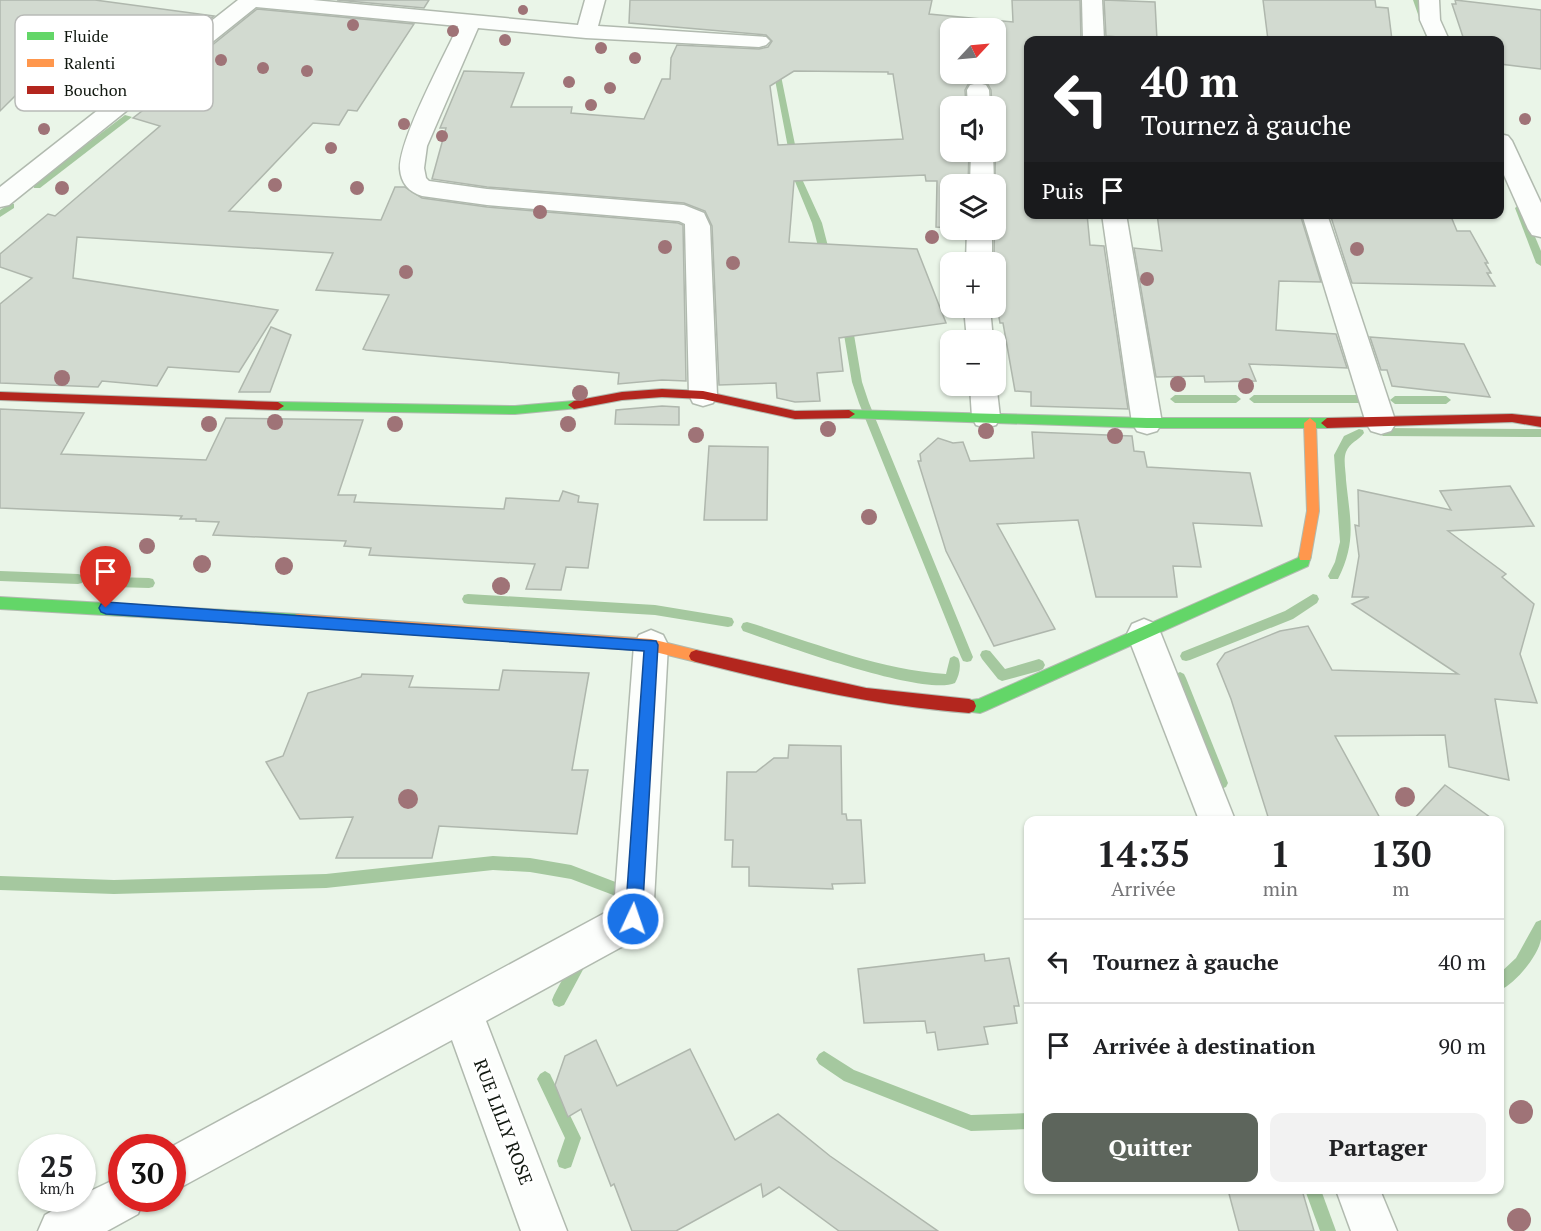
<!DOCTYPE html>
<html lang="fr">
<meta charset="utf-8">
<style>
:root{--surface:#fff;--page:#f2f2f2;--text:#202124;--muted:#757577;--line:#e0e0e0;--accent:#5d655c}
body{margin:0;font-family:"PT Serif",serif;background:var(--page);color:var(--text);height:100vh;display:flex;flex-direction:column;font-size:22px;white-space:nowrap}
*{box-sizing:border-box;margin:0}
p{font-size:20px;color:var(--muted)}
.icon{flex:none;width:33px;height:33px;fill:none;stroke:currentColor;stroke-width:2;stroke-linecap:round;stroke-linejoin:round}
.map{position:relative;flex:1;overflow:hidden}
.side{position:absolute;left:1024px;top:816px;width:480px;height:378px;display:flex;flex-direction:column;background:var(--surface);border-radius:12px;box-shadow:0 2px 4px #0004}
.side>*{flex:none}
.banner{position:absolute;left:1024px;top:36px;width:480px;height:183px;border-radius:12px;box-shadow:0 2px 4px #0004;background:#202124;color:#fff;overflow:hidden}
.needle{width:39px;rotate:64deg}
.fabs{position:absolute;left:940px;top:18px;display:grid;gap:12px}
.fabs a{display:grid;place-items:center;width:66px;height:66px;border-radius:12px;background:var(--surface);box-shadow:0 2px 4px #0004;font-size:30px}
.speed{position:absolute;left:18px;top:1134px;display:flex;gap:12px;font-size:30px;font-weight:700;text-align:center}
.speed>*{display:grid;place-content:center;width:78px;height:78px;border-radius:50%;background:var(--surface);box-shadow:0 2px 4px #0004;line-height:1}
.speed small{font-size:15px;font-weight:400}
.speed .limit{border:9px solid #d22;background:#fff;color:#111}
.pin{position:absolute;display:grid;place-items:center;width:51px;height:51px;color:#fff;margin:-62px -26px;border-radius:50% 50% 50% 0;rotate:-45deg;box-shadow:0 0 6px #0007}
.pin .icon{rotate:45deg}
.me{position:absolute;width:66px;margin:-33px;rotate:3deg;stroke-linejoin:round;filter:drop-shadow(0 0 4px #0008)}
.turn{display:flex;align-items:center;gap:21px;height:126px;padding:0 18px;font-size:27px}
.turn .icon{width:78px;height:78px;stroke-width:2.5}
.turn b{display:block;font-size:42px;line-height:51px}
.then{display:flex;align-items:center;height:57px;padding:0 18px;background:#0003;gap:12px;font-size:22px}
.eta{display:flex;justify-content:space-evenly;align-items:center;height:102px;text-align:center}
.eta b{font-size:36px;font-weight:700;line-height:42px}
.primary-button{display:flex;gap:12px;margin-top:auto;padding:12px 18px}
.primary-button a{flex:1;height:69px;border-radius:12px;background:var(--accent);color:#fff;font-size:24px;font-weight:700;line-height:69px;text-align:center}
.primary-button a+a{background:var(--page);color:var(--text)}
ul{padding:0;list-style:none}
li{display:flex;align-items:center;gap:18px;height:84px;padding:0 18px;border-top:2px solid var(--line)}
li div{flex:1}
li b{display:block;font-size:22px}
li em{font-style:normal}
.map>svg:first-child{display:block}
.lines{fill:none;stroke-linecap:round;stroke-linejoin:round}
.stream{fill:#a5c89f;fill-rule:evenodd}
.building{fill:#d2dad0;stroke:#afb7ad;stroke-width:1.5;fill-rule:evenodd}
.street-casing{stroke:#b1baaf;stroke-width:3}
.fast-casing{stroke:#b1baaf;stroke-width:2}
.slow-casing{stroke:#b1baaf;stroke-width:2}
.jam-casing{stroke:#b1baaf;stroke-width:2}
.street{fill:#fcfefc;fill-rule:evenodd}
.fast{fill:#63d668;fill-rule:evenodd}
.slow{fill:#ff974d;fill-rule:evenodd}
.jam{fill:#b3261e;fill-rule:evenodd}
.tree{fill:#9f7377}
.route{fill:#1a73e8;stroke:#114b97;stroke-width:1.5}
.labels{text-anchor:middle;stroke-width:5;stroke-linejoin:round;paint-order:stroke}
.near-street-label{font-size:18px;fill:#111810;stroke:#fff}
.key{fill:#fff;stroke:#b8bab7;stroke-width:1.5}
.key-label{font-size:16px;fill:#111810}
</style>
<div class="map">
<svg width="1541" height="1231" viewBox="0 0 1541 1231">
<rect width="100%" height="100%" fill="#eaf5e8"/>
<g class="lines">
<!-- stream -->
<g class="stream">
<polygon points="1413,0 1421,0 1435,40 1427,40"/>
<polygon points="772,64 779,66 802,179 822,223 831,258 829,260 826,261 821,258 812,223 794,179"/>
<polygon points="125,115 132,117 40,188 34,188 34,184"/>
<polygon points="11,203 14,204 14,208 0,217 0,210"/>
<polygon points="1519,205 1523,208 1541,251 1541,266 1536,263 1515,208"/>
<polygon points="847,320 852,323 862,382 869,403 973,657 971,661 967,662 963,661 961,657 859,403 852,382 842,323"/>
<polygon points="1175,395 1236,395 1241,399 1236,403 1175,403 1170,399"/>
<polygon points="1254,395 1371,395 1376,399 1371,403 1254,403 1249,399"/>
<polygon points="1395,396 1446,396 1451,400 1446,404 1395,404 1390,400"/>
<polygon points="1383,428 1541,429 1541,437 1383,436 1378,432"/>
<path d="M1359,429L1363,430L1364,433C1358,441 1350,442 1346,452C1343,460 1346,472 1346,480C1350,520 1357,541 1338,579H1330L1328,576L1335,562L1340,542L1334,455L1344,436Z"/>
<polygon points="0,571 78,574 82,575 84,579 82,583 78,584 0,581"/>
<polygon points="115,577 149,578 153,579 155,583 153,587 149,588 115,587 111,586 109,582 111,578"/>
<polygon points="468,594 655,605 728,617 732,618 734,622 732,626 728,627 655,615 468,604 464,603 462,599 464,595"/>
<polygon points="1313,594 1317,595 1319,599 1317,603 1293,619 1190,660 1186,661 1182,660 1180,656 1182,652 1285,611"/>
<path d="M747,622C813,642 876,669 946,674L950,658L954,656L958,658C962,665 959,676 955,683C924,697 780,644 743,631L741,627L743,623Z"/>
<polygon points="986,650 990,651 1005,669 1039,659 1043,661 1045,665 1043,669 1039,671 1002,681 998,679 982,659 980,655 982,651"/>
<polygon points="1180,672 1184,674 1186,678 1228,783 1226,787 1221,789 1216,787 1214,783 1174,678 1176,674"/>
<polygon points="493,856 530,858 571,865 626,886 628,891 626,896 621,898 571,879 530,872 493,870 326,888 114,894 0,890 0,876 114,880 326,874"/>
<path d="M1541,920C1541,926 1541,933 1541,939C1539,955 1515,984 1500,990V973L1516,958L1536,922Z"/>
<polygon points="581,952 586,954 588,959 586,964 564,1005 559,1007 554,1005 552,1000 554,995 576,954"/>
<polygon points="824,1051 854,1070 971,1115 1029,1113 1029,1129 971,1131 844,1081 819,1064 816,1059 819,1054"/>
<polygon points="545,1071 550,1074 581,1138 571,1167 565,1169 559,1167 557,1161 565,1138 537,1079 540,1074"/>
<polygon points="1305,1190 1321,1190 1336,1231 1320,1231"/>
</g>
</g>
<!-- building -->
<g class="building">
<polygon points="0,0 95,0 214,16 122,88 113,85 146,54 67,44 0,111"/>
<polygon points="337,0 429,0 424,8"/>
<path d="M630,0H932L929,14L1013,22L1012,0H1080L1081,40H1029V214H1087L1090,245L1104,246L1128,409L1031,406V392L1015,391L1003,323H1000L996,302V262H994L996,106H992L991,90L987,83L979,81L969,83L965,90L966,106H951V152H969L968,184H951V228L936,227L937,181H926L925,175L794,181L789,242L917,249L946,323L839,338L843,371L817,373L820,401L795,402L777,398L776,383L719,385L712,226L705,211L684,203L487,187L432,179L446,128H440L464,71L524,73L511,107H572L571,113L644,119L662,79H670L671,58L677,45L759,49L768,47L772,41L766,35L629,23ZM951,28H996V74H951ZM794,71L888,72V74H893L903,139L778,145L770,86Z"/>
<polygon points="1104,0 1155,2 1157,40 1106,36"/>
<polygon points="1263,0 1375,0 1376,7 1388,8 1392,40 1268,40"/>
<polygon points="1455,0 1541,10 1541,69 1500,64 1500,40 1464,40 1452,4 1456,4"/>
<polygon points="257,9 414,24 357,111 348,110 339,125 313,123 229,211 381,220 395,187 405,187 422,198 487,207 678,223 683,225 686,381 662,380 618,384 619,373 366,350 363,349 389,295 316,290 333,253 77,237 73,278 278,310 239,372 168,367 157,386 102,381 98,387 0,383 0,304 32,278 0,267 0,254 48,214 55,216 160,126 133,118 159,98 149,96"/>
<polygon points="1157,214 1300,214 1321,282 1279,281 1276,330 1336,334 1347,368 1249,364 1256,381 1205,382 1204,376 1156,377 1134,248 1162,251"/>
<polygon points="1330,214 1450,214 1457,231 1470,231 1488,263 1485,263 1491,273 1487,273 1495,286 1352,283"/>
<polygon points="271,327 291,335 270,392 239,392"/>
<polygon points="1370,337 1464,344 1490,397 1392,386 1387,370 1381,370"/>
<polygon points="662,406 679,407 679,425 615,424 616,410"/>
<polygon points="0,409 84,413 61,454 206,460 226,418 363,420 338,495 356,495 354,502 504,509 506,498 559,501 563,491 579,496 578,502 598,504 588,568 566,567 561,590 526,589 535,564 369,555 371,548 344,546 346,541 213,535 219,522 196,521 196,519 180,519 182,516 0,508"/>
<polygon points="1032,432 1132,436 1134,451 1144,452 1147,467 1250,473 1262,526 1193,523 1201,567 1173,566 1177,597 1096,597 1078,520 997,524 1055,629 994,646 946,551 918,461 921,461 920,454 938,438 953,443 963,442 970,461 1034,458"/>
<polygon points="709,446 768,447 767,520 704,520"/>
<polygon points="1510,486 1534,526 1448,531 1506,574 1502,577 1534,604 1520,654 1537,703 1495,699 1509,780 1449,767 1445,735 1335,736 1381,820 1269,820 1231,699 1217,664 1225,653 1280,631 1308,626 1332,670 1458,674 1352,604 1369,597 1352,597 1359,556 1355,525 1359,526 1358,490 1451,510 1440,491"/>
<polygon points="503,670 589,673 572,770 588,770 577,834 439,826 432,858 336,858 353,817 300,819 266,762 283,756 308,693 361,677 362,674 413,676 409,687 499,690"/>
<polygon points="789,745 841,746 842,814 846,814 847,820 861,820 865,883 832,884 833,889 749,886 749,867 732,867 733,840 725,840 727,772 756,772 774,758 788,758"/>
<polygon points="1445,785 1494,820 1413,820"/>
<polygon points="984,954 985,961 1009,958 1019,1006 1014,1006 1017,1023 984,1027 988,1044 938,1050 935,1032 927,1033 925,1021 864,1023 858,969"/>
<polygon points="596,1040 617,1086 690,1049 735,1140 778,1114 830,1156 938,1231 839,1231 779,1187 763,1197 761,1184 676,1231 632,1231 614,1184 611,1186 581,1109 568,1117 555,1085 565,1056"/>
<polygon points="1228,1190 1302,1190 1314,1231 1239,1231"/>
</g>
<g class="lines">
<defs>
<g id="street">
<path d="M238,0H313L578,25L585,0H605L598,26L766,37L770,41L766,45L759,47L586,38L478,28L427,146L424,168L426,178L429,181L487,189L684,205L704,213L710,226L717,395L713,403L703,406L693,403L689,395L685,224L679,221L487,205L422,196C409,192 401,183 400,169C399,139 444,57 458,26L256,7L9,205L0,207V187Z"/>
<polygon points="1082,0 1102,0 1104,40 1083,40"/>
<polygon points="1419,0 1439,0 1440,20 1449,40 1429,40 1420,20"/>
<polygon points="978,83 986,85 989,90 990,106 968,106 967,90 970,85"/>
<polygon points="1500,134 1508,136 1512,141 1541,203 1541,237 1532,235 1528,229 1500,166"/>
<polygon points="971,152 993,152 994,184 970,184"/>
<polygon points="1102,214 1126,214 1162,423 1157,431 1147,434 1137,431 1132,423"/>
<polygon points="1302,214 1327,214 1396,423 1391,431 1381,434 1371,431 1366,423"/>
<polygon points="967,230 992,230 992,262 966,262"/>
<polygon points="964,308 990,308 993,340 967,340"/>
<polygon points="996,382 1000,417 996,425 986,428 976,425 972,417 970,386 996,386"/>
<polygon points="1144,619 1156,624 1161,634 1235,820 1199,820 1127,634 1132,624"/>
<polygon points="651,630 663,635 668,645 653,919 647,933 486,1021 567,1231 521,1231 452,1040 172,1192 172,1148 169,1148 614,908 634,645 639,635"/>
<polygon points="122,1176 122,1198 144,1198 138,1214 107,1231 38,1231 45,1215 75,1198 82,1198 82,1195"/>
<polygon points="1336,1190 1380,1190 1397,1231 1351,1231"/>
</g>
<g id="fast">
<polygon points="574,401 578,402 580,405 578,408 515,414 278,410 272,406 278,402 515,406"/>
<polygon points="849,410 1147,418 1327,418 1333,423 1327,428 1147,428 849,418 843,414"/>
<polygon points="1305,551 1310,552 1311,556 1308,566 985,711 980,713 964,711 962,706 964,701 979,699 1298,558 1300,552"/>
<polygon points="0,597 297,614 302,616 304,620 302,624 297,626 0,609"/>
</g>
<g id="slow">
<polygon points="1310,418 1316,423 1319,511 1311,556 1310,560 1300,560 1299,556 1307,511 1304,423"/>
<polygon points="297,614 651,639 696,650 701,652 703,656 701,660 696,662 651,651 297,626 292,624 290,620 292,616"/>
</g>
<g id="jam">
<polygon points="662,389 703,391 795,411 849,410 855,414 849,418 795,419 703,399 662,397 622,400 574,409 568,405 574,401 622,392"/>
<polygon points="0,392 278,402 284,406 278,410 0,400"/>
<polygon points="1512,414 1541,417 1541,427 1512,422 1327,428 1321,423 1327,418"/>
<path d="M696,650L866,688L969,699L974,701L976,706L974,711L969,713C876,706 786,685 696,662L691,660L689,656L691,652Z"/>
</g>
</defs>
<!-- street casing -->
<use href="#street" class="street-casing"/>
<!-- fast casing -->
<use href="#fast" class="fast-casing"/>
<!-- slow casing -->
<use href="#slow" class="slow-casing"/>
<!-- jam casing -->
<use href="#jam" class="jam-casing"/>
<!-- street -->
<use href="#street" class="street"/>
<!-- fast -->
<use href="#fast" class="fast"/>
<!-- slow -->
<use href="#slow" class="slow"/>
<!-- jam -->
<use href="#jam" class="jam"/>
</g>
<!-- trees -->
<g class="tree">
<circle cx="523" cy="10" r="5"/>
<circle cx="353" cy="25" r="6"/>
<circle cx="453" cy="31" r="6"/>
<circle cx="505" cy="40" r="6"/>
<circle cx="601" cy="48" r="6"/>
<circle cx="635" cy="58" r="6"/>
<circle cx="221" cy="60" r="6"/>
<circle cx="263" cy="68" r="6"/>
<circle cx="307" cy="71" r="6"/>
<circle cx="569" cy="82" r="6"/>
<circle cx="610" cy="88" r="6"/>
<circle cx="591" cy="105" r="6"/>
<circle cx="1525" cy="119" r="6"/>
<circle cx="404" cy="124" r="6"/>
<circle cx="44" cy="129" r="6"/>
<circle cx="442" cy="136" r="6"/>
<circle cx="331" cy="148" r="6"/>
<circle cx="275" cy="185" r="7"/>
<circle cx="62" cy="188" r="7"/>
<circle cx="357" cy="188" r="7"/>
<circle cx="540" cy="212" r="7"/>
<circle cx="932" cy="237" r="7"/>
<circle cx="665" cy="247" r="7"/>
<circle cx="1357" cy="249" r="7"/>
<circle cx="733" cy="263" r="7"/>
<circle cx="406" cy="272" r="7"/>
<circle cx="1147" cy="279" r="7"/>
<circle cx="62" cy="378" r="8"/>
<circle cx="1178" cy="384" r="8"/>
<circle cx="1246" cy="386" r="8"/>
<circle cx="580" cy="393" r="8"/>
<circle cx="275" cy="422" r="8"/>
<circle cx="209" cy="424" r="8"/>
<circle cx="395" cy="424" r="8"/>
<circle cx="568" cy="424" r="8"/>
<circle cx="828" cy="429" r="8"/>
<circle cx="986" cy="431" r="8"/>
<circle cx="696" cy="435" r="8"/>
<circle cx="1115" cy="436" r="8"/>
<circle cx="869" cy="517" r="8"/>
<circle cx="147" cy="546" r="8"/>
<circle cx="202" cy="564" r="9"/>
<circle cx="284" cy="566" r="9"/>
<circle cx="501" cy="586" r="9"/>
<circle cx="1405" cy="797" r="10"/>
<circle cx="408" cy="799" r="10"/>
<circle cx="1521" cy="1112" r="12"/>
<circle cx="1519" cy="1220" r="12"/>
</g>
<!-- route -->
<polygon class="route" points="106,602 656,641 658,645 642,919 639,925 633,927 628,925 625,919 644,651 106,614 101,612 99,608 101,604"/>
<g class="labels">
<!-- near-street labels -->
<g class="near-street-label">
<text transform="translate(503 1122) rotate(69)" y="6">RUE LILLY ROSE</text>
</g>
</g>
<!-- legend -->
<rect x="15" y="15" width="198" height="96" rx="9" class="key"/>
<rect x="27" y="32" width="27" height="8" fill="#63d668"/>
<rect x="27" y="59" width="27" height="8" fill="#ff974d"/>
<rect x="27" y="86" width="27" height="8" fill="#b3261e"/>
<g class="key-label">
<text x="64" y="42">Fluide</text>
<text x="64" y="69">Ralenti</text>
<text x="64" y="96">Bouchon</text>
</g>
</svg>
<div class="fabs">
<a><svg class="needle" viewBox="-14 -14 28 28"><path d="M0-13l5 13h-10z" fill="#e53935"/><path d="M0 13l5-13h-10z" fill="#757577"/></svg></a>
<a><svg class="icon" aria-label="sound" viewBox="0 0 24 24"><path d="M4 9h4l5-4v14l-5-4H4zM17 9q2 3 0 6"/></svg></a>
<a><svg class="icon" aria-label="layers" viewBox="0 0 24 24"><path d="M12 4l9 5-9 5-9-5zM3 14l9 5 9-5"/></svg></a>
<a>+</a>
<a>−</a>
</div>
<div class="speed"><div>25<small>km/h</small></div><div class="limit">30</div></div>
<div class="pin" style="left:106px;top:608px;background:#d93025"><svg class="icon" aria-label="arrive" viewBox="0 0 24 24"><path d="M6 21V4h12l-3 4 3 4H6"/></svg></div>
<svg class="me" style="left:633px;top:919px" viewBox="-20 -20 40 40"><circle r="17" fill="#1a73e8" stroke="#fff" stroke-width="3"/><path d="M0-11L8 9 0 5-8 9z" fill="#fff"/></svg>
<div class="banner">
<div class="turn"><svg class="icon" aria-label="left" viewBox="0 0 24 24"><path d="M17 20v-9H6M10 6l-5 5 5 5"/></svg><div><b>40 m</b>Tournez à gauche</div></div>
<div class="then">Puis<svg class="icon" aria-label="arrive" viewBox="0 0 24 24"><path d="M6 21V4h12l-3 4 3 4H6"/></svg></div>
</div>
<section class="side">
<div class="eta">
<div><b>14:35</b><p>Arrivée</p></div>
<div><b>1</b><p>min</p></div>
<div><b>130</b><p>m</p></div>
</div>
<ul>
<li><svg class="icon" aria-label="left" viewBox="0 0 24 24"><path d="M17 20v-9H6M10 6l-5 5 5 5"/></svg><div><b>Tournez à gauche</b></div><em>40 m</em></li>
<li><svg class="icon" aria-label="arrive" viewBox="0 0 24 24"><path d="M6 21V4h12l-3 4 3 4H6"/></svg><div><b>Arrivée à destination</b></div><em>90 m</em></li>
</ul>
<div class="primary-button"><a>Quitter</a><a>Partager</a></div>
</section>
</div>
